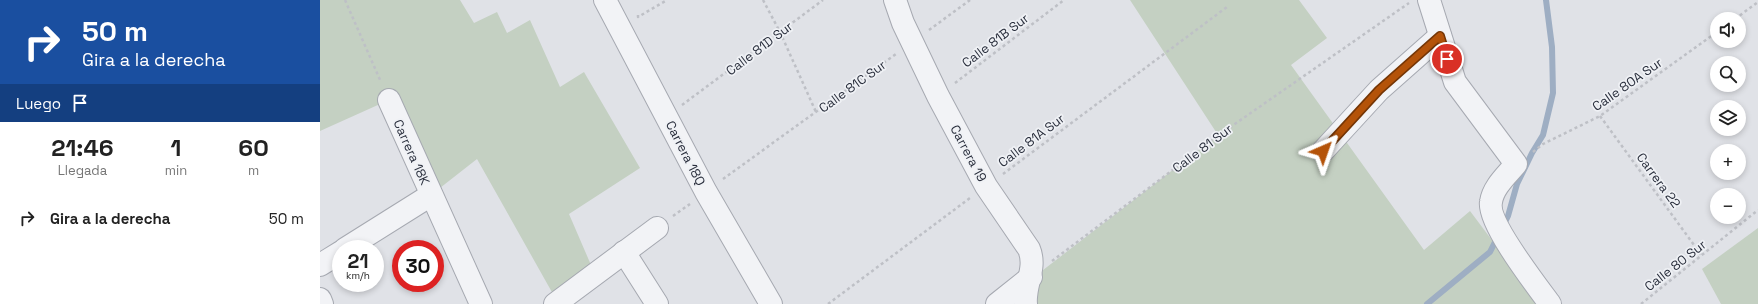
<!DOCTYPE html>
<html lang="es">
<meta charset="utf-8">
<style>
:root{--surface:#fff;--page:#f2f2f2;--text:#222;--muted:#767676}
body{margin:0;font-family:"Space Grotesk",sans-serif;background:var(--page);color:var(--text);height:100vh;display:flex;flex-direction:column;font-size:15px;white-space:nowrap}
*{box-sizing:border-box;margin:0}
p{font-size:13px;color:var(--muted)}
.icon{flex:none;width:22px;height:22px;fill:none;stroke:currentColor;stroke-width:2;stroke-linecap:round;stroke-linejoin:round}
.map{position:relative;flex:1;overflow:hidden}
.drawer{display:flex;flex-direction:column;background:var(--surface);width:320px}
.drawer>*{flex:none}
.guide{background:#1a4fa0;color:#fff;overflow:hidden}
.tools{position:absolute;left:1390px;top:12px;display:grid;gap:8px}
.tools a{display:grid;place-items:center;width:36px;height:36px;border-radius:50%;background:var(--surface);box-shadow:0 2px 6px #0003;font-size:20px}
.speed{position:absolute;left:12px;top:240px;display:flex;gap:8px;font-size:20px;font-weight:700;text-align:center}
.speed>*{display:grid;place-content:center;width:52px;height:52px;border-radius:50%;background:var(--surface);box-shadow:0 2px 6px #0003;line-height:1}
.speed small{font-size:10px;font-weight:400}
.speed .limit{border:6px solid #d22;background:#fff;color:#111}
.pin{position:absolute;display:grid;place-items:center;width:34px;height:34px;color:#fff;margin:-17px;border:2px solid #fff;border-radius:50%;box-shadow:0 1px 4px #0007}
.me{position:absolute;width:44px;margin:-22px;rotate:43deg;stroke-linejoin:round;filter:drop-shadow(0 0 3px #0008)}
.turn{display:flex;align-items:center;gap:14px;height:84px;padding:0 16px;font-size:18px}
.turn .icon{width:52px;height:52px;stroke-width:2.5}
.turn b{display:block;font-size:28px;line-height:34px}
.then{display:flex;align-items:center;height:38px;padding:0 16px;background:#0003;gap:8px;font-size:15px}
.eta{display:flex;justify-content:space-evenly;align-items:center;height:68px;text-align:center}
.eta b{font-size:24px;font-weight:800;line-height:28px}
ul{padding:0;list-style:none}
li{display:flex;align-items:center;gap:12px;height:56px;padding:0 16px}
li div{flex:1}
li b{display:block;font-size:15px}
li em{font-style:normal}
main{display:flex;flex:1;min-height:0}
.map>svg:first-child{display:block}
.green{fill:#c4d0c2}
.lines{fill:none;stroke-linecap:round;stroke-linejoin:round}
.stream{stroke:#9eaec3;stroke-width:6}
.minor-casing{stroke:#a6a9b1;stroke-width:24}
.path{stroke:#bec0c6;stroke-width:2.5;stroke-dasharray:3 3;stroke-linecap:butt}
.minor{stroke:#f2f3f6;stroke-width:22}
.route-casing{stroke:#753606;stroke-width:10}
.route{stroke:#b45309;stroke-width:7}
.labels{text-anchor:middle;stroke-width:3.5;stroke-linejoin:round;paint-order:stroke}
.street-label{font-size:13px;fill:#2a2f3d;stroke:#eff1f5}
</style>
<main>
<section class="drawer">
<div class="guide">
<div class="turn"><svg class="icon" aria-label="right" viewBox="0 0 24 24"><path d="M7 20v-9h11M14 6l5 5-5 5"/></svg><div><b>50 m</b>Gira a la derecha</div></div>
<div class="then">Luego<svg class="icon" aria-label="arrive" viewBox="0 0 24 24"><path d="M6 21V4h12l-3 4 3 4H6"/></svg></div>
</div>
<div class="eta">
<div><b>21:46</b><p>Llegada</p></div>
<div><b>1</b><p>min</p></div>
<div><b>60</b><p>m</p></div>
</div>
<ul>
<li><svg class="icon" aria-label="right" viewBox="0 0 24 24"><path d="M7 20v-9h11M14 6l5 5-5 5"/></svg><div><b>Gira a la derecha</b></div><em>50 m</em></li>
</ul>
</section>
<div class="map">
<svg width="1438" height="304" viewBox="0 0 1438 304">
<rect width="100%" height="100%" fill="#e0e2e7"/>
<!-- green -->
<g class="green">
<polygon points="0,0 140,0 154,23 177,12 187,33 210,20 240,87 264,72 320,168 249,214 271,265 233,294 157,159 111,195 69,100 0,131"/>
<polygon points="810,0 979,0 1007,38 971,65 1104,250 1150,211 1220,304 679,304 898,135"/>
<polygon points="1438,228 1438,304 1401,304 1382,269"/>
</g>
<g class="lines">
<!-- stream -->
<g class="stream">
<polyline points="1183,226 1188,216 1197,184 1212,153 1223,135 1233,93 1232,47 1226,0"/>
<polyline points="1107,304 1170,252 1178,236"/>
</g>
<defs>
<g id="minor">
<polyline points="285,0 386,192 451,304"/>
<path d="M575,0L583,23L618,96L666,186L709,249C717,268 704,285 706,304"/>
<path d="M1109,0L1135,82L1196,164C1187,175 1173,187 1171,202C1167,222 1216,285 1230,304"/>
<polyline points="69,100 161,304"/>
<polyline points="1003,151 1059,90 1120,36"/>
<polyline points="25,249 111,195"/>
<polyline points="304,252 337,304"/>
<polyline points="0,265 21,252"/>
<polyline points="0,299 2,304"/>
<polyline points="235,304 337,228"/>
<polyline points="677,304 711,277"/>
</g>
</defs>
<!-- minor casing -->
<use href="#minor" class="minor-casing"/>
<!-- path -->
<g class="path">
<polyline points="25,0 61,82"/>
<polyline points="443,0 460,32 496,112"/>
<polyline points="318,15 318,17 347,0"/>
<polyline points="1415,19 1438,2"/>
<polyline points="609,30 650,0"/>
<polyline points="635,83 744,0"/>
<polyline points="362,105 503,0"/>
<polyline points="1280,116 1382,256"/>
<polyline points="1213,152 1223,144 1280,116 1397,32"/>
<polyline points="683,174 907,7"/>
<polyline points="403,179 576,54"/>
<polyline points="353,216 370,204"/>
<polyline points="732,261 899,135 1089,3"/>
<polyline points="508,304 650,198"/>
<polyline points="1321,304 1438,210"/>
</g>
<!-- minor -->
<use href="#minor" class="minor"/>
</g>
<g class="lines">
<defs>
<polyline id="route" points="1003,151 1059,90 1120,36 1127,59"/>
</defs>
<!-- route casing -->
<use href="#route" class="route-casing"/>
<!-- route -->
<use href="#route" class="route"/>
</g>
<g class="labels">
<!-- street labels -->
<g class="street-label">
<text transform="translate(675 40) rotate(-37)" y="5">Calle 81B Sur</text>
<text transform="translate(439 48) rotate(-37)" y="5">Calle 81D Sur</text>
<text transform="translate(1307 84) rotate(-35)" y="5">Calle 80A Sur</text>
<text transform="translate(532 86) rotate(-36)" y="5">Calle 81C Sur</text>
<text transform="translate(711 140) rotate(-37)" y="5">Calle 81A Sur</text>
<text transform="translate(882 148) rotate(-37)" y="5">Calle 81 Sur</text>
<text transform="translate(92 152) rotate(66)" y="5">Carrera 18K</text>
<text transform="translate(366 153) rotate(63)" y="5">Carrera 18Q</text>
<text transform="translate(649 153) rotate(62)" y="5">Carrera 19</text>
<text transform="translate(1339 180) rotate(54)" y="5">Carrera 22</text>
<text transform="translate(1355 265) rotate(-38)" y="5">Calle 80 Sur</text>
</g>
</g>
</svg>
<div class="tools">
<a><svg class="icon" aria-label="sound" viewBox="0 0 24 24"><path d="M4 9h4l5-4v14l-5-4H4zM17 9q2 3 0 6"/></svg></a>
<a><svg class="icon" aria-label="search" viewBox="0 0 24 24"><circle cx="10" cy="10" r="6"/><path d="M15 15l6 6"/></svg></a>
<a><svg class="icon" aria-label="layers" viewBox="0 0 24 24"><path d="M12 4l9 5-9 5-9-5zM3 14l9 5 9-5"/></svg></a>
<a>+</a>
<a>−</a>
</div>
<div class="speed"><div>21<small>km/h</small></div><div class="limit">30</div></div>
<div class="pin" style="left:1127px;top:59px;background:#d93025"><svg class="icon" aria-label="arrive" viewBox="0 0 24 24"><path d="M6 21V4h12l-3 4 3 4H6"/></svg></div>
<svg class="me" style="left:1003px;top:151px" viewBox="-20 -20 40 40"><path d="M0-17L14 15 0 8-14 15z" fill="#b45309" stroke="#fff" stroke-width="4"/></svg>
</div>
</main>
